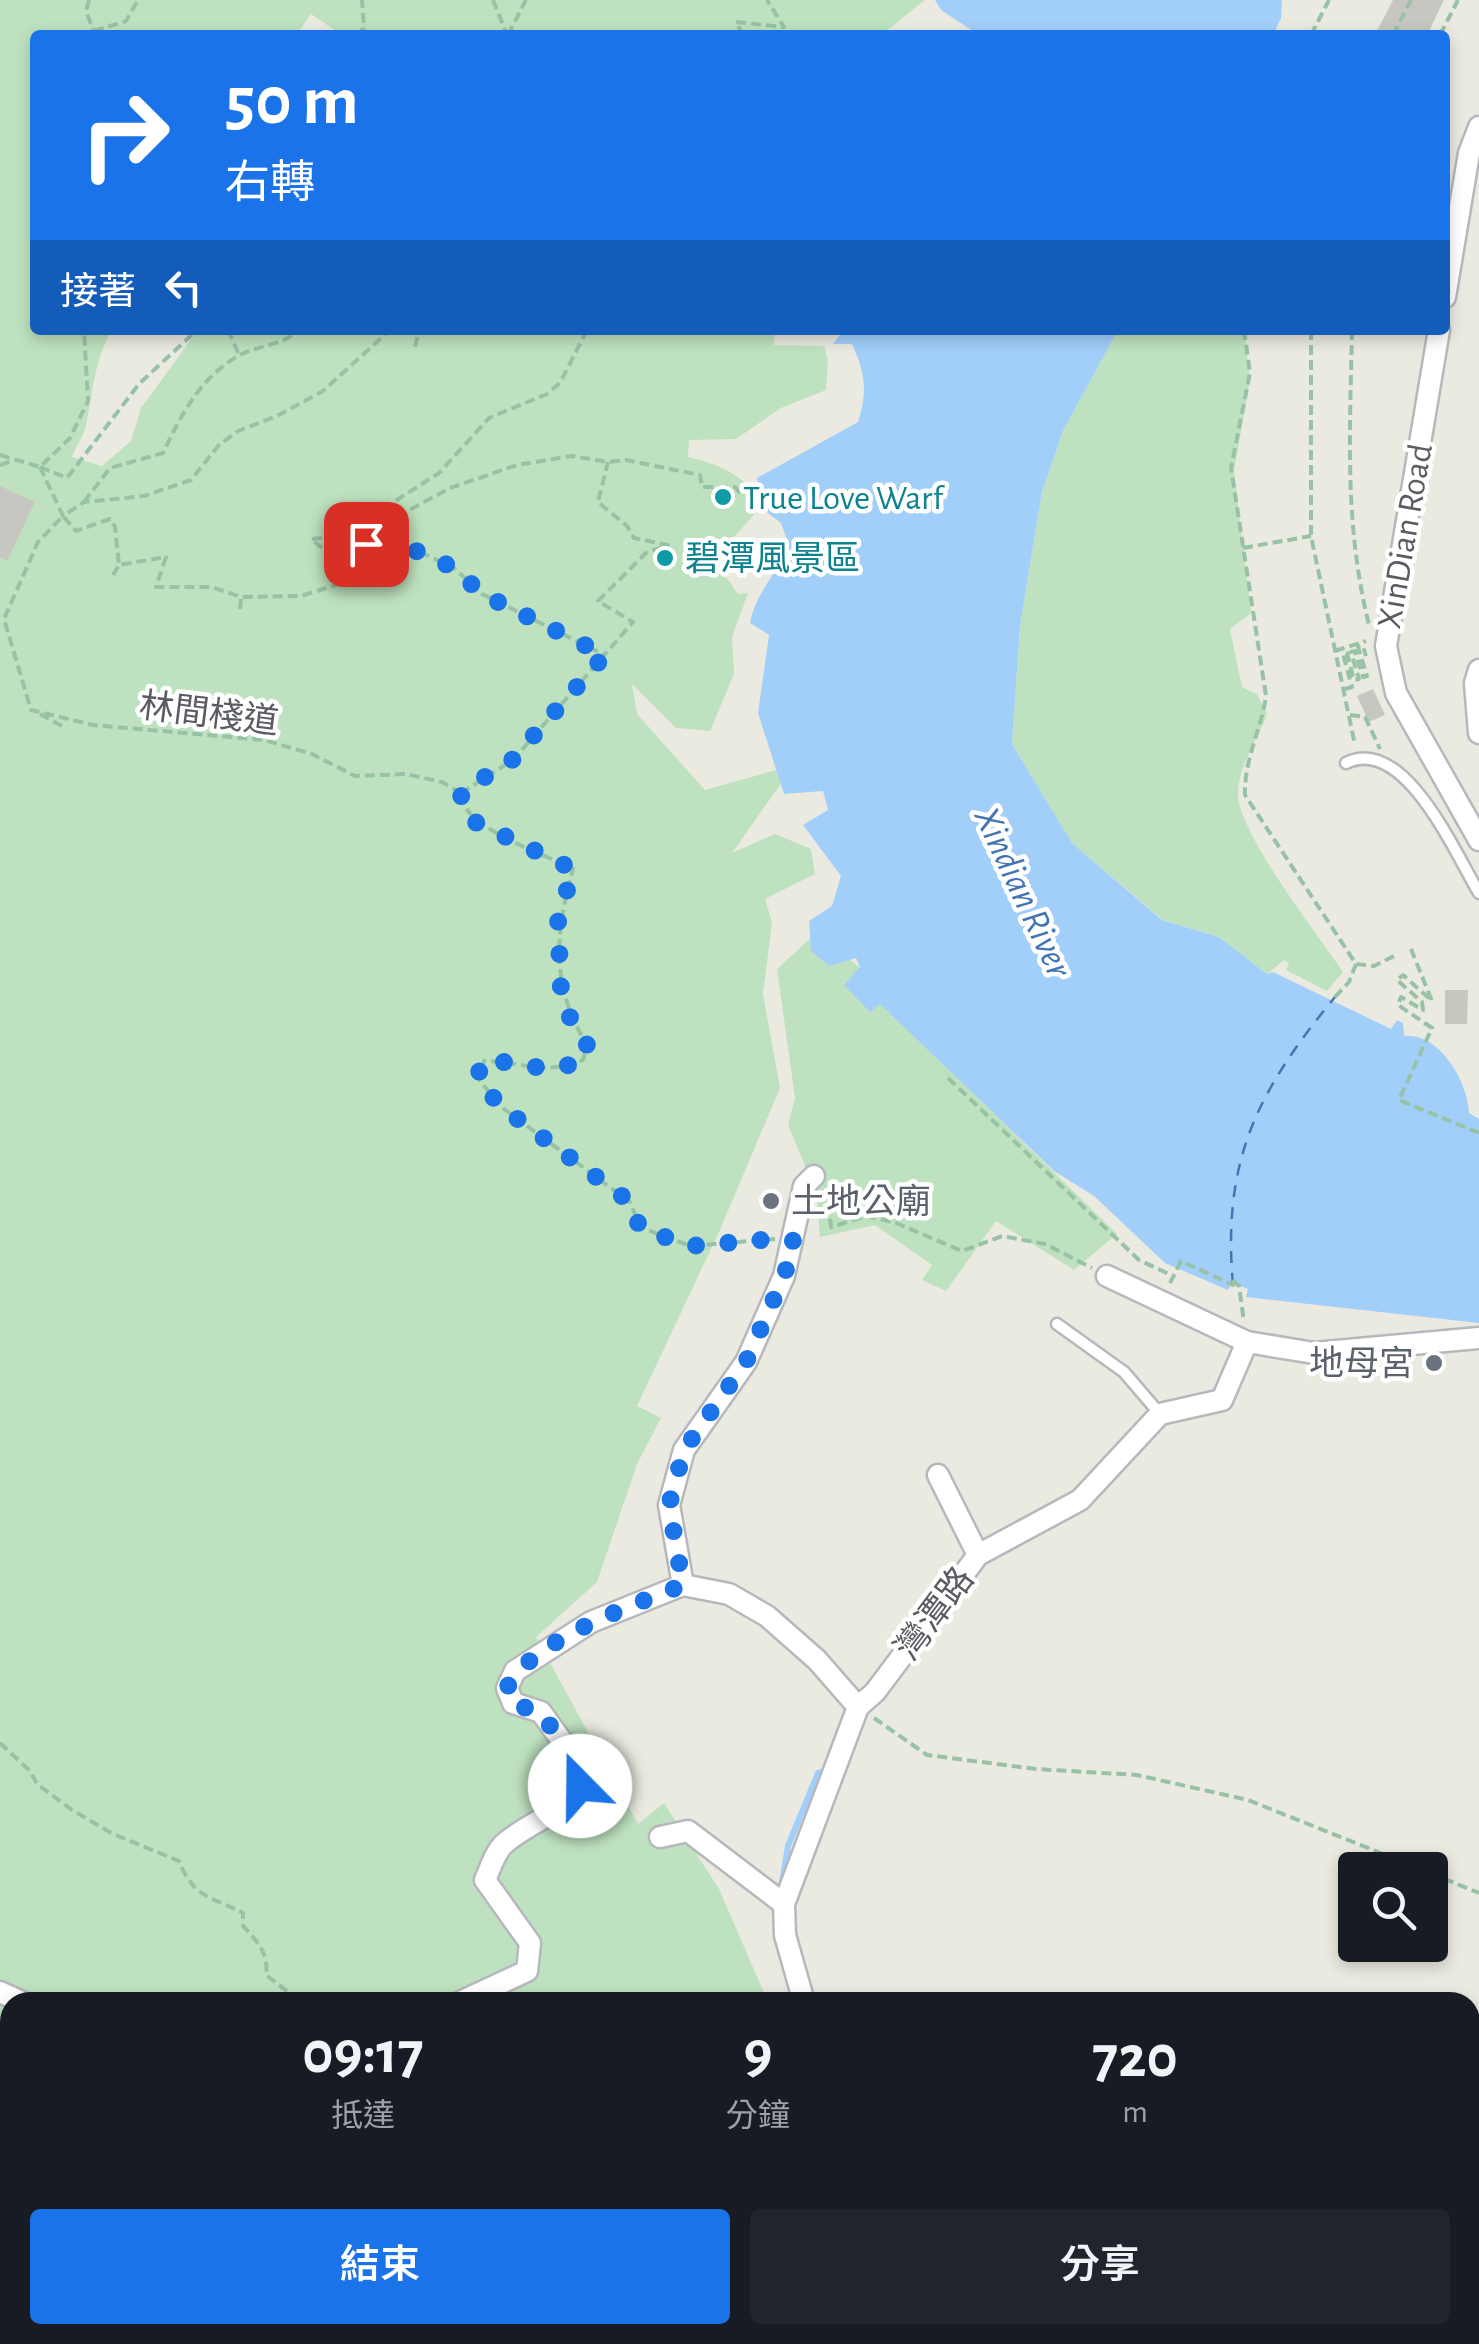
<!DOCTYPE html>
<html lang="zh-TW">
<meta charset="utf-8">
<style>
:root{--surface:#171b24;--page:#20242c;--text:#f1f3f6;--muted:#9ea1a6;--accent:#1a73e8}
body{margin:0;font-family:"Alegreya Sans","Noto Sans TC",sans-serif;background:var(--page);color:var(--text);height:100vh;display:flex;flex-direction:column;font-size:38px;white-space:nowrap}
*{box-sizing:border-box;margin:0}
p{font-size:32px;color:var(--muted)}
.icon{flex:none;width:55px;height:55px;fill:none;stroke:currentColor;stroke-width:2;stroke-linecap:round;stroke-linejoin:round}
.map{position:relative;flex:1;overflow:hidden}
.panel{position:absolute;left:0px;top:1992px;width:1480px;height:352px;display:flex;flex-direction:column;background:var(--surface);border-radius:30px 30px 0 0;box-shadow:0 5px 15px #0003}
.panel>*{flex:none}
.banner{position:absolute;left:30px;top:30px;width:1420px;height:305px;border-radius:10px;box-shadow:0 5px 15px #0003;background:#1a73e8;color:#fff;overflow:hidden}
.controls{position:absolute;left:1338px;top:1852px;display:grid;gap:20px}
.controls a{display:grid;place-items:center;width:110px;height:110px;border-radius:10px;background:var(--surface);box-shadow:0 5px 15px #0003;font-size:50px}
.pin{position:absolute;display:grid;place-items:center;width:85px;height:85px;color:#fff;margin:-42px;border-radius:20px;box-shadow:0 5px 15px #0006}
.me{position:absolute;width:110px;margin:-55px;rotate:338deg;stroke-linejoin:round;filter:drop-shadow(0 0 8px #0008)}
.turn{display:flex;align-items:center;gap:35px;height:210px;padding:0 30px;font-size:45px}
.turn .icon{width:130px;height:130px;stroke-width:2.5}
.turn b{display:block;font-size:70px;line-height:85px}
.then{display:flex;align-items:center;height:95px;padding:0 30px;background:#0003;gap:20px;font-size:38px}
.eta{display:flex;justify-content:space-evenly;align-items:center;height:170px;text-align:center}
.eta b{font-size:60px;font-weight:600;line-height:70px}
.primary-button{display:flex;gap:20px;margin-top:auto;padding:20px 30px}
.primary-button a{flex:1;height:115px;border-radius:10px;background:var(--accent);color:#fff;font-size:40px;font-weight:600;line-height:115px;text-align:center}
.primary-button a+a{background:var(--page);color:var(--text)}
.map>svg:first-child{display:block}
.green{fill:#bee2bf}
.water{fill:#a2cffa}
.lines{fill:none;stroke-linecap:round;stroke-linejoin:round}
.stream{stroke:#a2cffa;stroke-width:6}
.ferry{stroke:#4375b3;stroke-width:2.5;stroke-dasharray:12 10;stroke-linecap:butt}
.building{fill:#c8c6c0}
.service-casing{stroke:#b6b8bd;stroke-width:15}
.minor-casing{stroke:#b6b8bd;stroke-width:25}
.path{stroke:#97c2a6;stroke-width:4;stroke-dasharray:10 5;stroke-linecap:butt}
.service{stroke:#fff;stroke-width:10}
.minor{stroke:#fff;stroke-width:20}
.route{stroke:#1a73e8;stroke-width:18;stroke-dasharray:0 32.4}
.culture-dot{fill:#0f9aa8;stroke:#fff;stroke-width:4}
.worship-dot{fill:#6b7280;stroke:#fff;stroke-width:4}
.labels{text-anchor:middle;stroke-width:9;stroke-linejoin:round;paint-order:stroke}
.culture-label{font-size:35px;fill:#0d838f;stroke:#fff;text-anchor:start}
.street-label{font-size:35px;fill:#595c61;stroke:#fff}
.worship-label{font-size:35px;fill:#5b616d;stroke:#fff;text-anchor:start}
.water-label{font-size:38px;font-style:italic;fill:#4375b3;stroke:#fff}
</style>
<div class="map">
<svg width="1479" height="2344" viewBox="0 0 1479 2344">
<rect width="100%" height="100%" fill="#ebeae0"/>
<!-- green -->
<g class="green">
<path d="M0,0H925L885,32L869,35H342L311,14L296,35H35V330H112C95,359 93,389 87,421C85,433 77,445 72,457L102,466L131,441L141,408L198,330H775L774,345L824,346L828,361L826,390L781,408L736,439L689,440L688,457C722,465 743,475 764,504L730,541L715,549L722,571L738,594L748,593L732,637L734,674L710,731L676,728L632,684L637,714L705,790L794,765L732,853L775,834L811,849L815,874L765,899L772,922L763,994L780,1088L719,1232L637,1406L661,1418L637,1464L597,1582L536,1637L638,1824L664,1803L719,1889L768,2002H10V2163L0,2152Z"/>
<path d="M1118,330H1244L1250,380L1234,471L1251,613L1230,629L1242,687L1257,694L1267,714C1258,739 1238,766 1238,793C1237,832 1319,936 1343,972L1327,991L1286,970L1289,963L1284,960L1267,974L1219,937L1163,920L1072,843L1012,744L1020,626L1042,492L1063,431Z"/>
<polygon points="815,934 889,989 903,1025 1117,1234 1074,1270 996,1221 946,1291 922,1280 932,1265 875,1225 820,1237 817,1194 788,1125 795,1098 777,969"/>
<polygon points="139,2335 936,2335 940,2344 146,2344"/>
</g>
<!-- water -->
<g class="water">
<polygon points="935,0 1282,0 1281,18 1273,35 970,35 973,31 941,10"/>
<path d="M844,330H1118L1063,431L1042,492L1020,626L1012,744L1072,843L1162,920L1219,937L1267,974L1273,972L1391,1029L1397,1020L1403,1023L1404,1036C1440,1033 1468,1082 1469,1113L1479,1119V1323L1246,1297L1248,1289L1232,1283L1228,1290L1165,1263L1094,1196L1054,1171L880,1004L870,1012L844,985L860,967L856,958L829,966L811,951L809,921L832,906L841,876L803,825L828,810L823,791L784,794L758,713L769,635L750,623C756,592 777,574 789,545L781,523L764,510L757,478L858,422C868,391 865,373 852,344H833Z"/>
<polygon points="0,2197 10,2211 10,2335 98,2335 104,2344 0,2344"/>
</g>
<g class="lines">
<!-- stream -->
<g class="stream">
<polyline points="781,1889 788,1846 818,1773 831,1770"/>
<polyline points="950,2335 954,2344"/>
</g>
<!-- ferry -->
<path class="ferry" d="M1233,1285C1222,1160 1257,1092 1335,997"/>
</g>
<!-- building -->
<g class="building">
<polygon points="1393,0 1444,0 1427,35 1375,35"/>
<polygon points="0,486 35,502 7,561 0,557"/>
<polygon points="1373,689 1385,715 1369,722 1357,696"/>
<polygon points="1445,990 1468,990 1467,1024 1445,1024"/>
</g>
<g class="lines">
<defs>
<g id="service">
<path d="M1346,763C1404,734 1455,853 1479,893"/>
<polyline points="1057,1324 1124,1372 1160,1414"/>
</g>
<g id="minor">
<polyline points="1445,297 1469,153 1479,127"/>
<polyline points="1439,330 1386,646 1396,693 1479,840"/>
<polyline points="1479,670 1475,683 1479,733"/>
<polyline points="1107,1276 1247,1342 1314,1353 1479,1338"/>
<polyline points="938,1475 978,1555"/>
<polyline points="683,1585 669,1505 684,1450 746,1362 784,1276 804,1186 814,1176"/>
<polyline points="660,1837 688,1831 784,1904"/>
<polyline points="0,1992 22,2002"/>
<path d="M460,2002L527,1971L530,1943L485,1880C490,1869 495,1852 504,1844C531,1819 578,1811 582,1769L541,1712L513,1703L507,1688L515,1671L591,1622L683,1585L729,1594L767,1616L817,1660L858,1707"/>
<polyline points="804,2002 785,1935 784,1904 858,1707 875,1692 978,1555 1080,1500 1160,1414 1222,1400 1247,1342"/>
<polyline points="482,2335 484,2344"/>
<polyline points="1118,2335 1128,2344"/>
</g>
</defs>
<!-- service casing -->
<use href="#service" class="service-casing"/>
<!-- minor casing -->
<use href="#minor" class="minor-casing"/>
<!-- path -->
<g class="path">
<polyline points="89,0 86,11 95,35"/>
<polyline points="493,0 507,35"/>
<polyline points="94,31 126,21 138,0"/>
<polyline points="357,35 364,28 362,0"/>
<polyline points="508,35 526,0"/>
<polyline points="743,35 736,22 784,27 767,0"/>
<polyline points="1311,35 1329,0"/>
<polyline points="1393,35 1411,0"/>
<polyline points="1440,35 1458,0"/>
<polyline points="228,330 239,355"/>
<polyline points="587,330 560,383 547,394 489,418 439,473 378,512 365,534 369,560 418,551 454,568 482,594 605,655"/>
<path d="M1244,330L1250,373L1231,468L1266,696C1261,731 1244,759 1245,795L1356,964L1374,966L1394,956"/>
<polyline points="1311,330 1311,536 1355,745"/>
<path d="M1352,330C1350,433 1344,524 1369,625"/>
<polyline points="415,347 419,330"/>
<polyline points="0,455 40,467 70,438 88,401 84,330"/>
<polyline points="0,465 14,460"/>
<polyline points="40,467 63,516 84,502 144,496 191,480 219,445 238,431 277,416 323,391 390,330"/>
<polyline points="40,467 67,478 139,384 197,330"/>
<path d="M84,502L110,468L163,453C181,415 201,376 240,355C258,345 283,346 298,330"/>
<polyline points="1243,548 1311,536"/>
<polyline points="113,575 119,565"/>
<polyline points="240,609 241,597"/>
<polyline points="1335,651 1366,641"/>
<polyline points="1345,689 1352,687 1343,654 1347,653 1354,680 1359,679 1351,652 1355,651 1363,677 1367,676 1358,647 1363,646 1366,656"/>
<polyline points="40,714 62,726"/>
<polyline points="1350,715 1365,717 1380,749"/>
<polyline points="461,793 442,782 406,774 355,776 312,754 264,740 93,725 31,710 4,619 38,542 63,516 76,531 110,519 115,527 119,565 166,557 156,587 212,587 241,597 301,596 358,578 311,539 365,534 450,488 517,465 572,456 608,462 626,460 700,475 702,487 735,487 740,493"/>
<polyline points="461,793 513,760 633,622 598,601 646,553 668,545 634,538 627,526 598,502 608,462"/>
<path d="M461,795C463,828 543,853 573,869C555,935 550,984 587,1045L583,1060C545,1076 523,1062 484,1061L477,1077L500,1106L630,1202L640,1227L690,1246L775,1239"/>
<polyline points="1411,949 1432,1001 1403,975 1397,980 1422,1002 1423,1010 1401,997 1398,1005 1432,1028 1399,1100 1479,1133"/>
<polyline points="1335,997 1349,982 1356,964"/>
<polyline points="948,1078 1139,1260 1171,1275"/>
<polyline points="827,1189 831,1227 867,1216 896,1223 962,1251 1002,1236 1045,1244 1092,1268"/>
<polyline points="1170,1283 1181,1261 1233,1285 1231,1279 1239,1286 1244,1322"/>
<polyline points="874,1718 927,1755 1036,1769 1137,1775 1248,1800 1423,1870"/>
<path d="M0,1743L30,1771L37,1784L72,1810L113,1834L179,1861C194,1899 211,1896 243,1913V1926C257,1941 269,1953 266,1975L288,1992L286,2002"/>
<polyline points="1430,1873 1479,1893"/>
<polyline points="380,2335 380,2344"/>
</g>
<!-- service -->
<use href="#service" class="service"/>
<!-- minor -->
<use href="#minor" class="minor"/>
</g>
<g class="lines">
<!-- route -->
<path class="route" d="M366,544L369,560L418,551L454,568L482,594L605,655L512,760L461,792L462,808L475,822L573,869L558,922L561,990L568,1014L587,1044L584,1060C545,1076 523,1062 484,1060L477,1077L500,1106L630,1202L640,1228L690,1246L774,1239L795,1241L784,1276L746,1362L684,1450L669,1505L683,1585C634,1605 531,1640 507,1688L513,1704L540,1712L582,1769L580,1786"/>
</g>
<!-- markers -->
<g class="culture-dot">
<circle cx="723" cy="497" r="10"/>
<circle cx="665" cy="558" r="10"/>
</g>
<g class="worship-dot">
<circle cx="771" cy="1201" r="10"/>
<circle cx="1434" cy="1363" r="10"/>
</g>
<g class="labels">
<!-- culture labels -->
<g class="culture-label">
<text x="743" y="509">True Love Warf</text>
<text x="685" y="570">碧潭風景區</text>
</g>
<!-- street labels -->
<g class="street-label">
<text transform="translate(1404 536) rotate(-80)" y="12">XinDian Road</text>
<text transform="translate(209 713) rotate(7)" y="12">林間棧道</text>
<text transform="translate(934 1613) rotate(-53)" y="12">灣潭路</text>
</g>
<!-- worship labels -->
<g class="worship-label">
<text x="791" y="1213">土地公廟</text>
<text x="1414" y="1375" text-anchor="end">地母宮</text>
</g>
<!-- water labels -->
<g class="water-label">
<text transform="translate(1024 892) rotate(65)" y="13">Xindian River</text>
</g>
</g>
</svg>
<div class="controls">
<a><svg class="icon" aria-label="search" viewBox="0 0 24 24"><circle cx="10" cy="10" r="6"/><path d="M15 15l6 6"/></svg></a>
</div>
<div class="pin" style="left:366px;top:544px;background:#d93025"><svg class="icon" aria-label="arrive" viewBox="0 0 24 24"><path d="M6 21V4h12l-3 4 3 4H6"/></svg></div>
<svg class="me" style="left:580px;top:1786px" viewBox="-20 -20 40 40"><circle r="19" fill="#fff"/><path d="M0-13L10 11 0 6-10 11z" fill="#1a73e8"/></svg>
<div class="banner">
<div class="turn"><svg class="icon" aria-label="right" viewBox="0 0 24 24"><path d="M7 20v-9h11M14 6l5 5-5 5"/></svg><div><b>50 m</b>右轉</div></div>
<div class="then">接著<svg class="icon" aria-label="left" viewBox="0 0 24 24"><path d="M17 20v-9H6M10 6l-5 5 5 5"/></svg></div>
</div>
<section class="panel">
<div class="eta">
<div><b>09:17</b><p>抵達</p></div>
<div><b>9</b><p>分鐘</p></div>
<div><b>720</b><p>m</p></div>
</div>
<div class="primary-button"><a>結束</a><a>分享</a></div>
</section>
</div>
